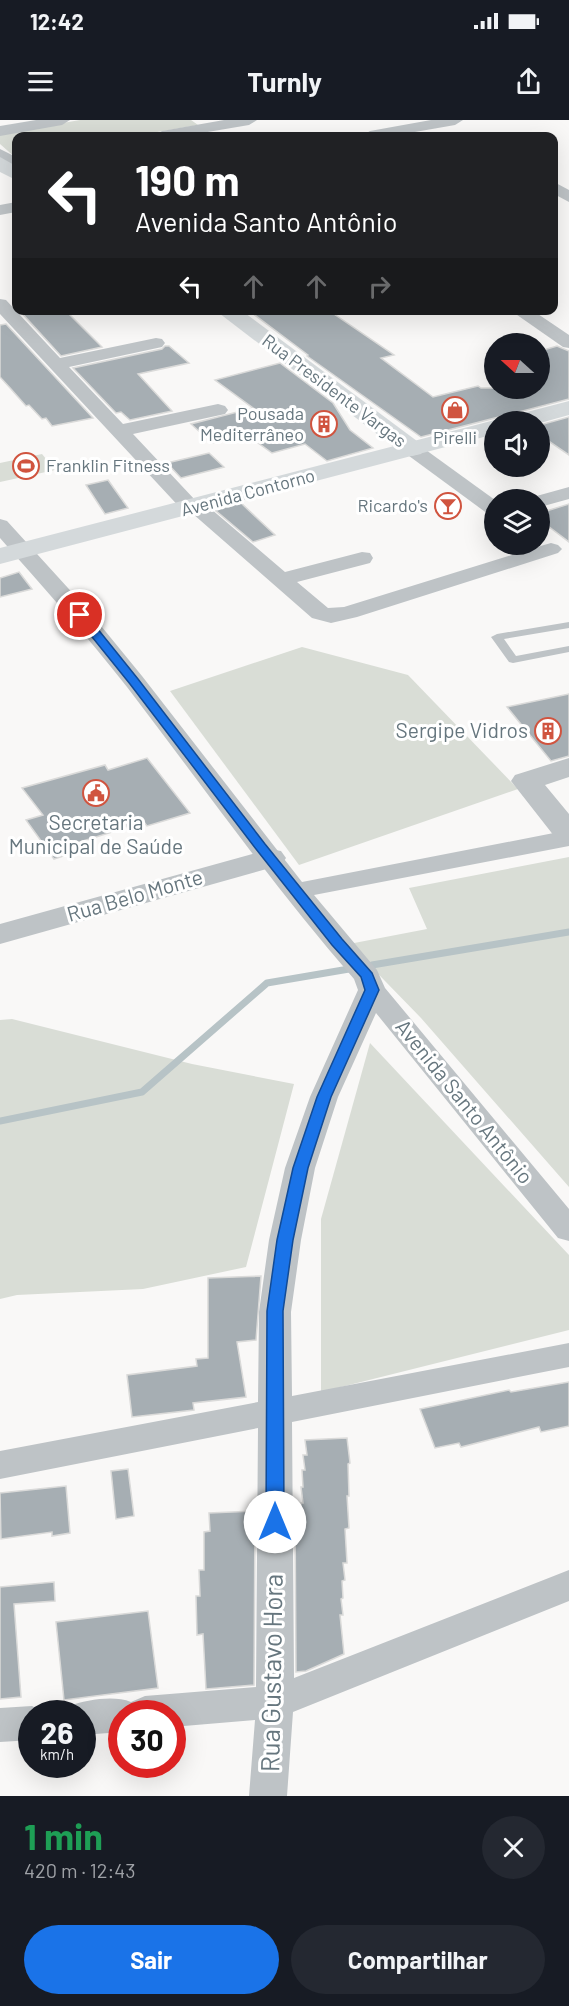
<!DOCTYPE html>
<html lang="pt">
<meta charset="utf-8">
<style>
:root{--surface:#171b24;--page:#242831;--text:#f1f3f6;--muted:#9ea1a6;--accent:#1a73e8}
body{margin:0;font-family:Barlow,sans-serif;background:var(--page);color:var(--text);height:100vh;display:flex;flex-direction:column;font-size:22px;white-space:nowrap}
*{box-sizing:border-box;margin:0}
p{font-size:20px;color:var(--muted)}
.icon{flex:none;width:33px;height:33px;fill:none;stroke:currentColor;stroke-width:2;stroke-linecap:round;stroke-linejoin:round}
.map{position:relative;height:1676px;overflow:hidden}
.side{display:flex;flex-direction:column;background:var(--surface);flex:1}
.side>*{flex:none}
.banner{position:absolute;left:12px;top:12px;width:546px;height:183px;border-radius:12px;box-shadow:0 6px 24px #0002;background:#202124;color:#fff;overflow:hidden}
.needle{width:39px;rotate:291deg}
.controls{position:absolute;left:484px;top:213px;display:grid;gap:12px}
.controls a{display:grid;place-items:center;width:66px;height:66px;border-radius:50%;background:var(--surface);box-shadow:0 6px 24px #0002;font-size:30px}
.speed{position:absolute;left:18px;top:1580px;display:flex;gap:12px;font-size:30px;font-weight:700;text-align:center}
.speed>*{display:grid;place-content:center;width:78px;height:78px;border-radius:50%;background:var(--surface);box-shadow:0 6px 24px #0002;line-height:1}
.speed small{font-size:15px;font-weight:400}
.speed .limit{border:9px solid #d22;background:#fff;color:#111}
.pin{position:absolute;display:grid;place-items:center;width:51px;height:51px;color:#fff;margin:-26px;border:3px solid #fff;border-radius:50%;box-shadow:0 2px 6px #0007}
.me{position:absolute;width:66px;margin:-33px;rotate:0deg;stroke-linejoin:round;filter:drop-shadow(0 0 4px #0008)}
.turn{display:flex;align-items:center;gap:21px;height:126px;padding:0 24px;font-size:27px}
.turn .icon{width:78px;height:78px;stroke-width:2.5}
.turn b{display:block;font-size:42px;line-height:51px}
.lanes{display:flex;align-items:center;height:57px;padding:0 24px;background:#0003;justify-content:center;gap:30px;direction:ltr}
.lanes .off{opacity:.35}
.round{display:grid;place-items:center;flex:none;width:63px;height:63px;border-radius:32px;background:var(--page)}
.headline{display:flex;align-items:center;justify-content:space-between;height:102px;padding:0 24px}
h1{font-size:36px;font-weight:700;line-height:45px;color:#1e9e55}
.button{display:flex;gap:12px;margin-top:auto;padding:12px 24px}
.button a{flex:1;height:69px;border-radius:36px;background:var(--accent);color:#fff;font-size:24px;font-weight:700;line-height:69px;text-align:center}
.button a+a{background:var(--page);color:var(--text)}
.status{display:flex;justify-content:space-between;align-items:center;height:42px;padding:0 30px;background:var(--surface);direction:ltr}
.status svg{height:16px;fill:currentColor}
header{display:flex;justify-content:space-between;align-items:center;height:78px;padding:0 24px;background:var(--surface);font-size:27px;font-weight:700}
.map>svg:first-child{display:block}
.green{fill:#d9ddd6}
.lines{fill:none;stroke-linecap:round;stroke-linejoin:round}
.stream{stroke:#b7c3c6;stroke-width:7}
.building{fill:#a6aeb3;stroke:#dadad9;stroke-width:1.5}
.service{fill:#bec3c6;fill-rule:evenodd}
.minor{fill:#bec3c6;fill-rule:evenodd}
.tertiary{fill:#bec3c6;fill-rule:evenodd}
.secondary{fill:#d4d9db;fill-rule:evenodd}
.primary{fill:#d4d9db;fill-rule:evenodd}
.route{fill:#1a73e8;stroke:#114b97;stroke-width:1.5}
.labels{text-anchor:middle;stroke-width:6;stroke-linejoin:round;paint-order:stroke}
.far-street-label{font-size:18px;fill:#66767e;stroke:#fff}
.far-poi-label{font-size:18px;fill:#66767e;stroke:#fff;text-anchor:end}
.poi-label{font-size:21px;fill:#66767e;stroke:#fff;text-anchor:end}
.street-label{font-size:21px;fill:#66767e;stroke:#fff}
.near-street-label{font-size:26px;fill:#66767e;stroke:#fff}
</style>
<div class="status"><b>12:42</b><svg viewBox="0 0 49 12"><path d="M0 12V9h3v3zM5 12V6h3v6zM10 12V3h3v9zM15 12V0h3v12zM26 1h20v11H26zM47 4h2v5h-2z"/></svg></div>
<header><svg class="icon" aria-label="menu" viewBox="0 0 24 24"><path d="M4 6h16M4 12h16M4 18h16"/></svg>Turnly<svg class="icon" aria-label="share" viewBox="0 0 24 24"><path d="M12 15V3M7 8l5-5 5 5M5 13v7h14v-7"/></svg></header>
<div class="map">
<svg width="569" height="1676" viewBox="0 0 569 1676">
<rect width="100%" height="100%" fill="#f9f8f7"/>
<!-- green -->
<g class="green">
<polygon points="80,0 191,0 198,5 134,16 16,16 16,38 0,24 0,14"/>
<polygon points="42,334 55,350 0,362 0,343"/>
<polygon points="302,527 408,555 518,669 299,745 170,571"/>
<polygon points="569,737 569,1067 421,898 349,824 427,809 409,768"/>
<polygon points="12,899 192,944 294,964 246,1147 143,1169 17,1175 0,1179 0,900"/>
<polygon points="370,923 569,1135 569,1210 321,1272 321,1099"/>
</g>
<g class="lines">
<!-- stream -->
<g class="stream">
<polyline points="372,845 569,812"/>
<polyline points="0,1001 142,972 267,863 349,849"/>
</g>
</g>
<!-- building -->
<g class="building">
<polygon points="19,190 67,192 102,227 61,236"/>
<polygon points="248,190 328,190 394,235 381,238 433,277 478,266 481,268 540,268 540,231 557,226 569,231 569,279 421,317 307,236 308,235"/>
<polygon points="6,204 93,298 52,306 46,298 42,299 29,285 26,286 11,269 0,257 0,205"/>
<polygon points="165,226 169,226 189,243 138,254 172,291 130,300 121,292 116,293 73,248 162,229"/>
<polygon points="280,243 333,283 350,310 373,328 327,341 305,324 272,333 247,315 212,323 191,304 253,288 215,260"/>
<polygon points="569,297 569,335 540,315 540,305"/>
<polygon points="209,333 224,347 181,358 167,343"/>
<polygon points="108,360 128,388 105,394 86,365"/>
<polygon points="241,383 275,415 253,422 215,390"/>
<polygon points="569,384 569,422 540,400 540,393"/>
<polygon points="19,452 32,469 0,477 0,458"/>
<polygon points="569,574 569,636 551,641 507,587"/>
<polygon points="147,638 190,693 147,706 144,702 67,726 72,733 54,739 26,700 43,695 22,668 105,645 108,650"/>
<polygon points="261,1156 256,1220 237,1222 246,1277 193,1283 194,1290 132,1297 127,1255 197,1246 196,1239 208,1238 208,1158"/>
<polygon points="569,1262 569,1306 541,1312 539,1307 461,1327 459,1323 435,1328 420,1289 509,1270 511,1272"/>
<polygon points="347,1318 350,1343 348,1344 349,1376 347,1376 349,1408 345,1409 347,1443 343,1443 345,1460 342,1461 343,1478 341,1479 343,1495 340,1495 344,1534 306,1551 296,1552 295,1388 301,1388 301,1383 303,1383 301,1367 303,1367 302,1350 305,1350 303,1335 307,1335 305,1320"/>
<polygon points="128,1349 134,1396 116,1399 111,1351"/>
<polygon points="66,1366 70,1413 52,1416 52,1412 1,1419 0,1373"/>
<polygon points="255,1391 254,1565 206,1569 203,1514 197,1515 196,1476 200,1476 199,1450 204,1450 204,1412 210,1411 209,1393"/>
<polygon points="54,1462 55,1481 14,1484 21,1577 0,1579 0,1467"/>
<polygon points="148,1491 158,1568 64,1580 56,1502"/>
</g>
<g class="lines">
<!-- service -->
<polygon class="service" points="569,502 569,508 504,519 516,536 569,526 569,532 513,543 509,542 491,517 497,514"/>
<!-- minor -->
<g class="minor">
<polygon points="36,0 70,0 62,5 0,16 0,6"/>
<polygon points="224,0 257,0 249,5 184,16 154,16 162,11"/>
<polygon points="431,0 463,0 455,5 392,16 362,16 370,11"/>
<polygon points="0,29 16,37 16,47 0,41"/>
<polygon points="554,62 569,70 569,82 554,74"/>
<polygon points="16,82 16,92 0,95 0,85"/>
<polygon points="0,179 6,180 60,238 156,218 162,219 165,223 162,227 69,247 123,304 218,284 225,286 228,290 225,294 133,314 196,381 204,383 285,452 362,432 370,433 373,438 370,443 297,462 328,488 344,487 544,425 551,423 558,425 562,429 558,433 357,497 331,503 312,498 193,394 184,392 0,194"/>
<polygon points="510,190 532,190 569,215 569,228 563,227"/>
<polygon points="412,323 419,325 495,380 495,396 488,394 405,333 402,329 405,325"/>
<polygon points="569,367 569,379 540,387 540,380 531,380 533,377"/>
<path d="M0,399L7,401L88,490L142,556L302,762L569,710V726L314,775L377,850L385,868L569,1089V1121L558,1118L376,893L338,977L315,1048L301,1120L291,1192L292,1276L569,1223V1247L292,1302L294,1558L569,1450V1481L293,1592L287,1676H249L255,1600L172,1607V1593H122V1612L82,1615V1593H65L69,1586C87,1580 113,1575 131,1582L145,1576L256,1567L258,1308L0,1359V1331L258,1282L259,1192L269,1120L285,1048L310,977L358,870L354,859C273,766 202,665 127,567C87,516 43,467 0,418Z"/>
<polygon points="32,1586 46,1593 32,1593 32,1620 0,1622 0,1588"/>
</g>
<!-- tertiary -->
<g class="tertiary">
<polygon points="569,638 569,657 545,665 569,694 569,723 558,721 511,661 515,655"/>
<polygon points="270,729 281,731 286,738 281,745 0,824 0,804"/>
</g>
<!-- secondary -->
<g class="secondary">
<polygon points="0,37 16,46 16,60 0,52"/>
<polygon points="215,190 241,190 421,324 424,329 421,334 412,336 403,334"/>
</g>
<!-- primary -->
<g class="primary">
<polygon points="569,281 569,295 540,303 505,302 508,297"/>
<polygon points="495,300 502,302 495,302 495,314 0,444 0,428"/>
</g>
</g>
<!-- route -->
<polygon class="route" points="80,491 84,492 138,559 265,724 342,819 372,853 379,870 331,977 308,1048 293,1120 283,1191 284,1402 281,1407 275,1410 269,1407 266,1402 267,1191 277,1120 293,1048 317,977 365,870 361,857 332,825 256,729 130,564 76,497 76,492"/>
<!-- icons -->
<defs>
<symbol id="shop-ring" viewBox="-11 -11 22 22"><circle r="9.5" fill="#fff" stroke="#d0543f" stroke-width="1.5"/><path d="M-5-2.5h2.3a2.7 3.5 0 0 1 5.4 0H5L5.5 6h-11ZM-1.5-2.5h3a1.5 2.3 0 0 0-3 0Z" fill="#d0543f"/></symbol>
<symbol id="building-ring" viewBox="-11 -11 22 22"><circle r="9.5" fill="#fff" stroke="#d0543f" stroke-width="1.5"/><path d="M-4-6H4V6H1V3H-1V6H-4ZM-2.5-4.3h1.7v1.8h-1.7ZM.8-4.3h1.7v1.8H.8ZM-2.5-1h1.7V.8h-1.7ZM.8-1h1.7V.8H.8Z" fill="#d0543f"/></symbol>
<symbol id="stadium-ring" viewBox="-11 -11 22 22"><circle r="9.5" fill="#fff" stroke="#d0543f" stroke-width="1.5"/><path d="M0-5a6.5 5 0 1 0 0 10a6.5 5 0 1 0 0-10ZM-3.5-1.8h7v3.6h-7Z" fill="#d0543f"/></symbol>
<symbol id="bar-ring" viewBox="-11 -11 22 22"><circle r="9.5" fill="#fff" stroke="#d0543f" stroke-width="1.5"/><path d="M-6-5H6L.8 .8V4.5H3.5V6h-7V4.5H-.8V.8Z" fill="#d0543f"/></symbol>
<symbol id="civic-ring" viewBox="-11 -11 22 22"><circle r="9.5" fill="#fff" stroke="#d0543f" stroke-width="1.5"/><path d="M-.6-6.5H3V-4.5H.6V-3L4-1V1h2V6H-6V1h2V-1L-.6-3ZM-1.2 2.5V6h2.4V2.5Z" fill="#d0543f"/></symbol>
</defs>
<g fill-rule="evenodd">
<use href="#shop-ring" x="440" y="275" width="30" height="30"/>
<use href="#building-ring" x="309" y="289" width="30" height="30"/>
<use href="#stadium-ring" x="11" y="331" width="30" height="30"/>
<use href="#bar-ring" x="433" y="371" width="30" height="30"/>
<use href="#building-ring" x="533" y="596" width="30" height="30"/>
<use href="#civic-ring" x="81" y="658" width="30" height="30"/>
</g>
<g class="labels">
<!-- far-street labels -->
<g class="far-street-label">
<text transform="translate(334 271) rotate(37)" y="6">Rua Presidente Vargas</text>
<text transform="translate(248 373) rotate(-15)" y="6">Avenida Contorno</text>
</g>
<!-- far-poi labels -->
<g class="far-poi-label">
<text x="304" y="300">Pousada<tspan x="304" dy="21">Mediterrâneo</tspan></text>
<text x="455" y="324" text-anchor="middle">Pirelli</text>
<text x="46" y="352" text-anchor="start">Franklin Fitness</text>
<text x="428" y="392">Ricardo's</text>
</g>
<!-- poi labels -->
<g class="poi-label">
<text x="528" y="618">Sergipe Vidros</text>
<text x="96" y="710" text-anchor="middle">Secretaria<tspan x="96" dy="24">Municipal de Saúde</tspan></text>
</g>
<!-- street labels -->
<g class="street-label">
<text transform="translate(135 776) rotate(-16)" y="7">Rua Belo Monte</text>
<text transform="translate(464 982) rotate(51)" y="7">Avenida Santo Antônio</text>
</g>
<!-- near-street labels -->
<g class="near-street-label">
<text transform="translate(272 1553) rotate(-89)" y="9">Rua Gustavo Hora</text>
</g>
</g>
</svg>
<div class="controls">
<a><svg class="needle" viewBox="-14 -14 28 28"><path d="M0-13l5 13h-10z" fill="#e53935"/><path d="M0 13l5-13h-10z" fill="#9ea1a6"/></svg></a>
<a><svg class="icon" aria-label="sound" viewBox="0 0 24 24"><path d="M4 9h4l5-4v14l-5-4H4zM17 9q2 3 0 6"/></svg></a>
<a><svg class="icon" aria-label="layers" viewBox="0 0 24 24"><path d="M12 4l9 5-9 5-9-5zM3 14l9 5 9-5"/></svg></a>
</div>
<div class="speed"><div>26<small>km/h</small></div><div class="limit">30</div></div>
<div class="pin" style="left:80px;top:495px;background:#d93025"><svg class="icon" aria-label="arrive" viewBox="0 0 24 24"><path d="M6 21V4h12l-3 4 3 4H6"/></svg></div>
<svg class="me" style="left:275px;top:1402px" viewBox="-20 -20 40 40"><circle r="19" fill="#fff"/><path d="M0-13L10 11 0 6-10 11z" fill="#1a73e8"/></svg>
<div class="banner">
<div class="turn"><svg class="icon" aria-label="left" viewBox="0 0 24 24"><path d="M17 20v-9H6M10 6l-5 5 5 5"/></svg><div><b>190 m</b>Avenida Santo Antônio</div></div>
<div class="lanes"><svg class="icon" aria-label="left" viewBox="0 0 24 24"><path d="M17 20v-9H6M10 6l-5 5 5 5"/></svg><svg class="icon off" aria-label="ahead" viewBox="0 0 24 24"><path d="M12 20V5M6 11l6-6 6 6"/></svg><svg class="icon off" aria-label="ahead" viewBox="0 0 24 24"><path d="M12 20V5M6 11l6-6 6 6"/></svg><svg class="icon off" aria-label="right" viewBox="0 0 24 24"><path d="M7 20v-9h11M14 6l5 5-5 5"/></svg></div>
</div>
</div>
<section class="side">
<div class="headline"><div><h1>1 min</h1><p>420 m · 12:43</p></div><a class="round"><svg class="icon" aria-label="close" viewBox="0 0 24 24"><path d="M6 6l12 12M18 6L6 18"/></svg></a></div>
<div class="button"><a>Sair</a><a>Compartilhar</a></div>
</section>
